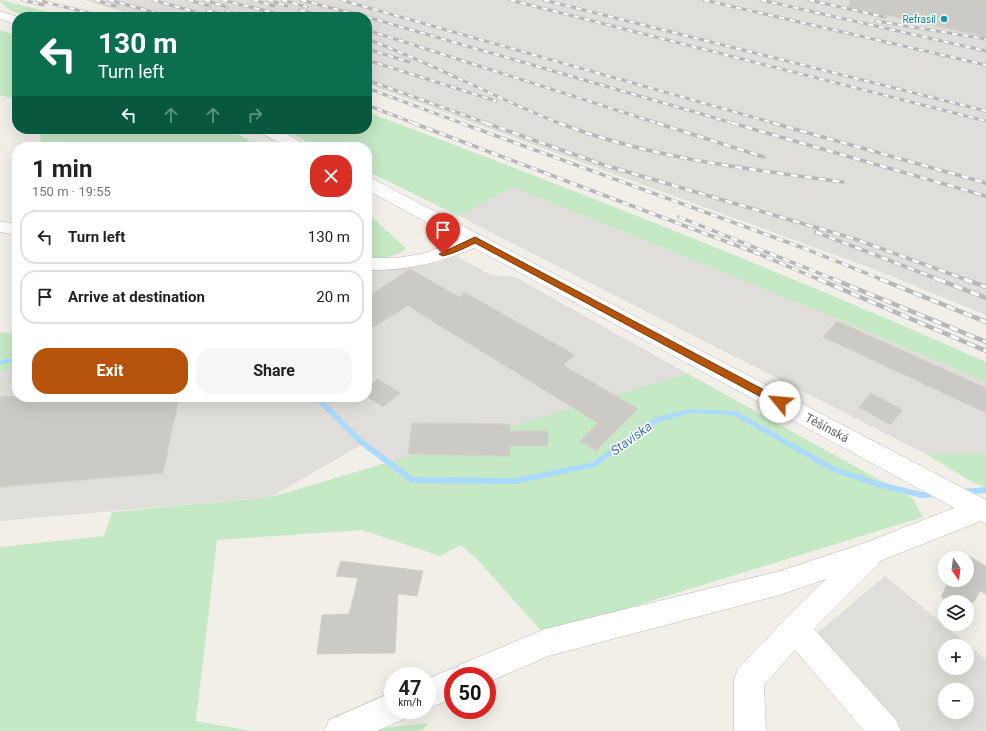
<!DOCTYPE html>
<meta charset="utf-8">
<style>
:root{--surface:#fff;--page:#f6f6f6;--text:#222;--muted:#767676;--line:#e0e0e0;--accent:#b45309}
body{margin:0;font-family:Roboto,sans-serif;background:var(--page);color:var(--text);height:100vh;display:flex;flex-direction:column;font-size:15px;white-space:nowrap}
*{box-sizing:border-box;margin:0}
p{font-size:13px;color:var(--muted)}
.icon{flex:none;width:22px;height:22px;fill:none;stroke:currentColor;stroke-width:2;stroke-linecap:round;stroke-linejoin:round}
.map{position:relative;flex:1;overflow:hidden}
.panel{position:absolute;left:12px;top:142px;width:360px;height:260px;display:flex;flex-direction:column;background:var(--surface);border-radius:16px;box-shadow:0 4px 16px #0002}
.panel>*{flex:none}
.top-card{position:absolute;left:12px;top:12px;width:360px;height:122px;border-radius:16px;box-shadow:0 4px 16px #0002;background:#0b6e4f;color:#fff;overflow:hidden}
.needle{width:26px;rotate:166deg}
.tools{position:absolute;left:938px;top:551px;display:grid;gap:8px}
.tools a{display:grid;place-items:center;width:36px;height:36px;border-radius:50%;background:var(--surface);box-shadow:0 4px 16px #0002;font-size:20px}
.speed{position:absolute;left:384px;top:667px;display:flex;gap:8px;font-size:20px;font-weight:700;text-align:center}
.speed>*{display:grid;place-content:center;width:52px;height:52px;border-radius:50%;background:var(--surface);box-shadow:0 4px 16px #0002;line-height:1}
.speed small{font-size:10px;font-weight:400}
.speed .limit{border:6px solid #d22;background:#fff;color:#111}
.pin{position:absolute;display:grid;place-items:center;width:34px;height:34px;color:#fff;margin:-41px -17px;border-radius:50% 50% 50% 0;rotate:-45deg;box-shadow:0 0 4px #0007}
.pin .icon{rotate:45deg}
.me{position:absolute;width:44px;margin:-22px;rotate:298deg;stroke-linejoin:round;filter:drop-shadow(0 0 3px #0008)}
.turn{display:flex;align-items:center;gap:14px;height:84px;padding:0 20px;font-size:18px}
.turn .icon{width:52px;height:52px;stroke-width:2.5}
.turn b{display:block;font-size:28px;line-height:34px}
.lanes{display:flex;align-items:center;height:38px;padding:0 20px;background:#0003;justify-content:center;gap:20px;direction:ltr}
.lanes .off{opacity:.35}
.round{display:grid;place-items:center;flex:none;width:42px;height:42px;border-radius:16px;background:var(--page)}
.head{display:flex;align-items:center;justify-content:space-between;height:68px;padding:0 20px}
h1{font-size:24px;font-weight:700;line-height:30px}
.action{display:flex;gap:8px;margin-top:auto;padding:8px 20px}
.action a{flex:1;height:46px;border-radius:16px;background:var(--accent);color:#fff;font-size:16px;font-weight:700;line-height:46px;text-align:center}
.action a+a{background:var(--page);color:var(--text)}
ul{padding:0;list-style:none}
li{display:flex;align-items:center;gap:12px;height:54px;margin:0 8px 6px;padding:0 12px;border:2px solid var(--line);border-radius:16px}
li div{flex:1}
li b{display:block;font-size:15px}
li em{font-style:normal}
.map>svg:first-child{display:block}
.industrial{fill:#e0deda;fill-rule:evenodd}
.green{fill:#c5e8c5}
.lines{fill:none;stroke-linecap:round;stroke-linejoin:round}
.stream{fill:#aadaff;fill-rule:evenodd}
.building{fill:#cccac5;stroke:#d6d1c6}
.street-casing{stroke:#b5b8bc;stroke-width:1}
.secondary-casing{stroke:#b6babf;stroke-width:1}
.street{fill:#fff;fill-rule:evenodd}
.secondary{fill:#fff;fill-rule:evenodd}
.rail-far2-casing{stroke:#b6b7b8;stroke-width:3}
.rail-far1-casing{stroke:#b6b7b8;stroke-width:3.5}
.rail-casing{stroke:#b6b7b8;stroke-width:4.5}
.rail-far2{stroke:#fff;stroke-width:2;stroke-dasharray:5.5;stroke-linecap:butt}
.rail-far1{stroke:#fff;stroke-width:2.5;stroke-dasharray:7;stroke-linecap:butt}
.rail{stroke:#fff;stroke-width:3;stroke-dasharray:9;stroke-linecap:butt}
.route{fill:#b45309;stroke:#753606}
.culture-dot{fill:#0f9aa8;stroke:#fff;stroke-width:1.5}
.labels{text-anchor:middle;stroke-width:3;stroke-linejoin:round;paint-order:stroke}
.far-culture-label{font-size:10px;fill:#0d838f;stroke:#fff;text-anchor:end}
.street-label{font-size:12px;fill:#5f6368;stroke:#fff}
.water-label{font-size:13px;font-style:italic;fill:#4174aa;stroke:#fff}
</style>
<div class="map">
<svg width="986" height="731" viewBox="0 0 986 731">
<rect width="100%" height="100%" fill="#f1efe8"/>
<!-- industrial -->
<g class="industrial">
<polygon points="84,0 986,0 986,315 871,268 367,84 367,17 141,17"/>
<polygon points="513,187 828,315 986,382 986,454 926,454 459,216"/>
<polygon points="456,256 491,275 515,277 688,374 595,461 418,476 361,445 271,497 0,521 0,371 17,368 17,397 367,397 367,268 413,266 437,263"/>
<path d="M885,576L986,660V731H894L815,635ZM945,646H967V668H945ZM945,690H967V712H945Z"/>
</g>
<!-- green -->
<g class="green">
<path d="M0,0H1L68,17C47,17 12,20 0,0Z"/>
<polygon points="0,30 17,36 17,100 0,95"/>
<path d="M367,112C575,190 783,272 986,362V382L828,315L513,187L459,216L367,171V147H318L281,129H367Z"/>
<polygon points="40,129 228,129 261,147 41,147"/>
<path d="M367,213L406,248C399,257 378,258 367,259Z"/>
<polygon points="0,332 17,334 17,368 0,371"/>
<polygon points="688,374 912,498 923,517 544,634 476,558 461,545 440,556 362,530 217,540 196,721 251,731 0,731 0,547 104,536 112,512 271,497"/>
<polygon points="926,454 986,454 986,487 972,482"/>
<polygon points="429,723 421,731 371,731 374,729"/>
</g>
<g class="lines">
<!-- stream -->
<g class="stream">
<polygon points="17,358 17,362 0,364 0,360"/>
<polygon points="313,397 320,397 362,439 413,477 516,478 593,462 654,418 690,409 736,411 835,467 877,481 921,492 937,491 939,492 940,494 939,496 937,497 921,498 877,487 831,471 733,415 690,413 658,422 595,467 516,484 412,483 410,482 358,443"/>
<polygon points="986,487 986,493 962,495 960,494 959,492 960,490 962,489"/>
</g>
</g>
<!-- building -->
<g class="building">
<polygon points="850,0 986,0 986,37 849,7"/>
<polygon points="410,269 459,297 466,293 575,355 563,365 638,409 596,451 580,441 598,423 408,306 367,331 367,297"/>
<polygon points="837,321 986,388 986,413 823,337"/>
<polygon points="378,379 400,393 383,407 367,397 367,388"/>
<polygon points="871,393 903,410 890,425 859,407"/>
<polygon points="17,396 17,397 179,397 163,473 0,487 0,397"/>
<polygon points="412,423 510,424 510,431 548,431 548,446 510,446 510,456 408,454"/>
<polygon points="963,553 986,566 986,594 980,591 974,602 949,602 941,597 949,580 967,580 967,558 961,558"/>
<polygon points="341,561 423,571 417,596 398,594 395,653 317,654 322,615 349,614 358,578 336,576"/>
</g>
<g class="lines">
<defs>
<g id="street">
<polygon points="0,222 17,223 17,235 0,232"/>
<path d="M475,234L482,236L484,240L482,244C445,262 408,271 367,270V258H396L422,254Z"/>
<polygon points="982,499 986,501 986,519 880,561 879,564 814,629 896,720 901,731 864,731 795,650 764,685 766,731 734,731 734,680 738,669 785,619 826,579 780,595 548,656 487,683 487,676 453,676 453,698 427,709 427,679 453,668 456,669 457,666 545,629 780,571 867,542 946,511"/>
<polygon points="393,692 393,710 408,710 404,719 377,731 324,731 329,720"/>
</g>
<g id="secondary">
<polygon points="0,11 18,17 17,25 0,19"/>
<polygon points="257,129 277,129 305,144 307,147 287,147 259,132"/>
<polygon points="367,178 373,179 986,500 986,523 977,520 367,190"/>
</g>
</defs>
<!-- street casing -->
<use href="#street" class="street-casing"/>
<!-- secondary casing -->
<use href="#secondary" class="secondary-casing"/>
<!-- street -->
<use href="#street" class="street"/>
<!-- secondary -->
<use href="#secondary" class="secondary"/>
<defs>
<g id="rail-far2">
<polyline points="22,0 43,5"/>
<polyline points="37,0 105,17"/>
<polyline points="95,0 115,6"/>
<polyline points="109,0 171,17"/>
<polyline points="153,0 213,17"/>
<polyline points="188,0 210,6"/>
<polyline points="205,0 227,7"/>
<polyline points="222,0 291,17"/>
<polyline points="253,0 274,6"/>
<polyline points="268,0 287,6"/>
<polyline points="282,0 307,7"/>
<polyline points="301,0 366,17"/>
<polyline points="341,0 777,124"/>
<polyline points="510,0 986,121"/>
<polyline points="544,0 986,111"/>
<polyline points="704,0 986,65"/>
<polyline points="761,0 986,51"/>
<polyline points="809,0 885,17"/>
<polyline points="207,10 230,17"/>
<polyline points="300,10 325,17"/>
<polyline points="226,11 245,17"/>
<polyline points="367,17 736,124"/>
<polyline points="876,21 986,39"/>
<polyline points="367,30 660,124"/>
<path d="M367,39C433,64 496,98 561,124"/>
<polyline points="367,49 409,62"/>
<polyline points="367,60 496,101"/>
<polyline points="367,80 489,124"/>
<polyline points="367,88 464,124"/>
<polyline points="367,105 416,124"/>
</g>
<g id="rail-far1">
<polyline points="413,123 759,254 820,280"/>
<polyline points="461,123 806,249 883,280"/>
<polyline points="486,123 604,165 855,239 967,280"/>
<path d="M559,123C649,158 748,169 843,182"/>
<polyline points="657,123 764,157"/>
<polyline points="732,123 986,196"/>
<polyline points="773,123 986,183"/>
<polyline points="679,217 836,280"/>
<polyline points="816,232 940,280"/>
</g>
<g id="rail">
<polyline points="818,279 986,351"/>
<polyline points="833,279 986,342"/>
<polyline points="880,279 986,322"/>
<polyline points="937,279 986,298"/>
<polyline points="964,279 986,287"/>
</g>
</defs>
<!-- rail-far2 casing -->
<use href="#rail-far2" class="rail-far2-casing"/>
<!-- rail-far1 casing -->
<use href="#rail-far1" class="rail-far1-casing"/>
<!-- rail casing -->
<use href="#rail" class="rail-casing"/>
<!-- rail-far2 -->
<use href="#rail-far2" class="rail-far2"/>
<!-- rail-far1 -->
<use href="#rail-far1" class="rail-far1"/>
<!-- rail -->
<use href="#rail" class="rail"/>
</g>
<!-- route -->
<path class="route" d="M475,237L783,400L784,402L783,405H776L475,243C465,248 455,253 443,256L439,254Z"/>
<!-- markers -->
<circle class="culture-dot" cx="944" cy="19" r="4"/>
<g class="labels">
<!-- far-culture labels -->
<g class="far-culture-label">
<text x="936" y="23">Refrasil</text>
</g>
<!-- street labels -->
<g class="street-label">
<text transform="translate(827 428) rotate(28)" y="4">Těšínská</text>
</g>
<!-- water labels -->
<g class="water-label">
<text transform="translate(631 438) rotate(-36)" y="5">Staviska</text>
</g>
</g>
</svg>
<div class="tools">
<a><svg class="needle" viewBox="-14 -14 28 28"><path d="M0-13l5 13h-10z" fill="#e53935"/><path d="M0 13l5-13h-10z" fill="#767676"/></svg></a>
<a><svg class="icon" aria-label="layers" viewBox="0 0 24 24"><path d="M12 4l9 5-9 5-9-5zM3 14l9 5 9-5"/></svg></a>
<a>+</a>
<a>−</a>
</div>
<div class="speed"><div>47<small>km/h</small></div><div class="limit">50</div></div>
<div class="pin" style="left:443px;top:254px;background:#d93025"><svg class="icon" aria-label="arrive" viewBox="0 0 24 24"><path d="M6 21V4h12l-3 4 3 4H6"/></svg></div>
<svg class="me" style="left:780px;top:402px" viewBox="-20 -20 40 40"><circle r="19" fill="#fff"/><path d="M0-13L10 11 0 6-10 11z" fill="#b45309"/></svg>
<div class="top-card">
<div class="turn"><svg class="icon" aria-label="left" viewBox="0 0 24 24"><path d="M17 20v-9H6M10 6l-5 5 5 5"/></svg><div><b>130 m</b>Turn left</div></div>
<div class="lanes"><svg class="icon" aria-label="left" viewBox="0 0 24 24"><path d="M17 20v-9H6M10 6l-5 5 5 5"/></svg><svg class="icon off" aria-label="ahead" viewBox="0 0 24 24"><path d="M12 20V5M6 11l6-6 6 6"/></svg><svg class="icon off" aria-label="ahead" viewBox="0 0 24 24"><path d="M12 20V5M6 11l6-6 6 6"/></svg><svg class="icon off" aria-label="right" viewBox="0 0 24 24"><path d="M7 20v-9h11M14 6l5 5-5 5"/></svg></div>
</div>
<section class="panel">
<div class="head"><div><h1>1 min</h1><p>150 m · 19:55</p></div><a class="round" style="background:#d93025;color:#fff"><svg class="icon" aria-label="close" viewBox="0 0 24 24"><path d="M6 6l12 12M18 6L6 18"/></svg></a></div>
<ul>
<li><svg class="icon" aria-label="left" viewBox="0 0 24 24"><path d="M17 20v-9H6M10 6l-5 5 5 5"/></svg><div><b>Turn left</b></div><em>130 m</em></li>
<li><svg class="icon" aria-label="arrive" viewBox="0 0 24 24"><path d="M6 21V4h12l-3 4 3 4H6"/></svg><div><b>Arrive at destination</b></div><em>20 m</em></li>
</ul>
<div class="action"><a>Exit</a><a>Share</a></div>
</section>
</div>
